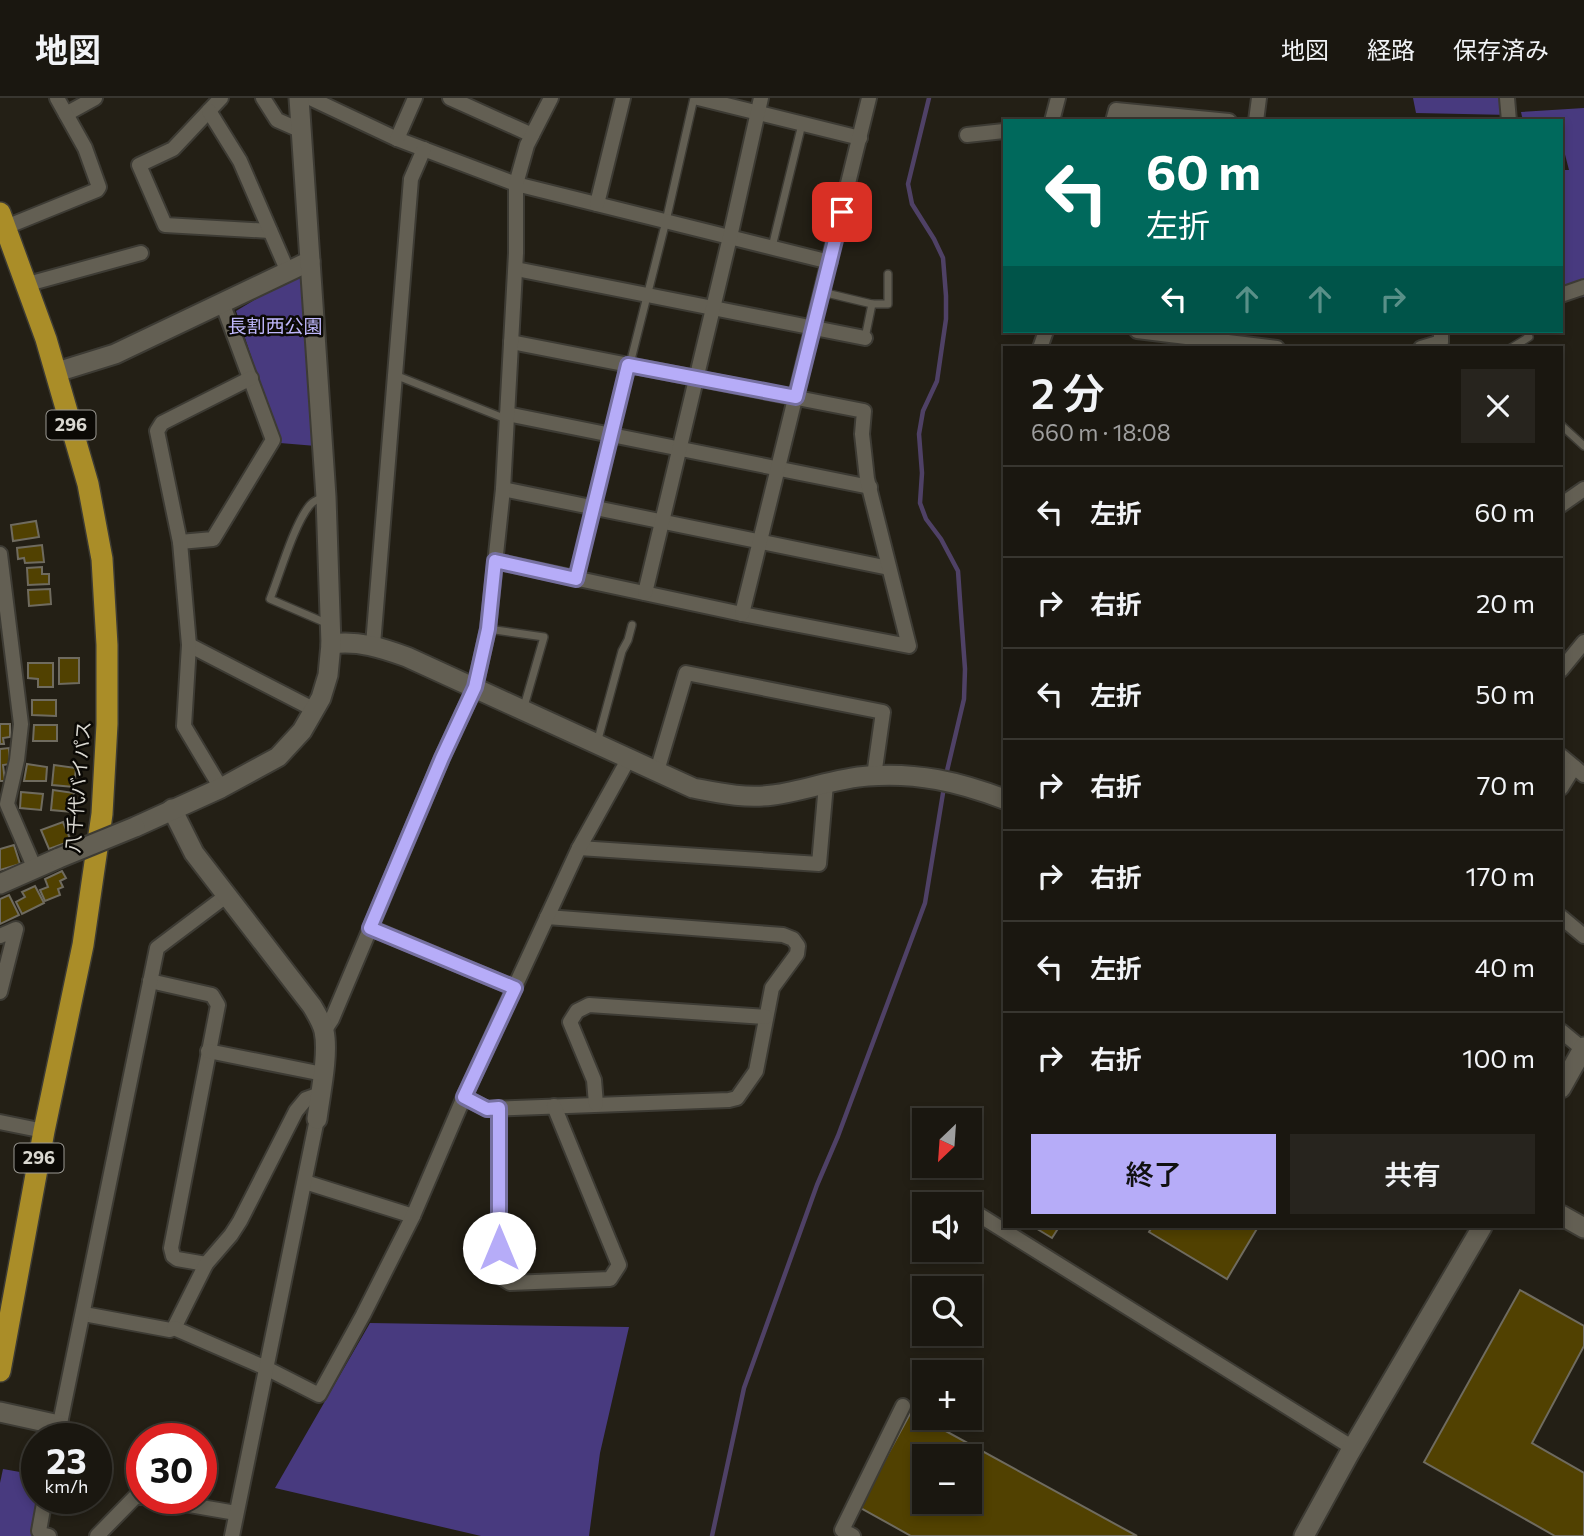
<!DOCTYPE html>
<html lang="ja">
<meta charset="utf-8">
<style>
:root{--surface:#1a1710;--page:#27241e;--text:#f1f3f6;--muted:#9f9f9f;--line:#383630;--accent:#b6acf8}
body{margin:0;font-family:Commissioner,"Noto Sans JP",sans-serif;background:var(--page);color:var(--text);height:100vh;display:flex;flex-direction:column;font-size:26px;white-space:nowrap}
*{box-sizing:border-box;margin:0}
p{font-size:23px;color:var(--muted)}
.icon{flex:none;width:38px;height:38px;fill:none;stroke:currentColor;stroke-width:2;stroke-linecap:round;stroke-linejoin:round}
.map{position:relative;flex:1;overflow:hidden}
.panel{position:absolute;left:1003px;top:248px;width:560px;height:882px;display:flex;flex-direction:column;background:var(--surface);border-radius:0px;box-shadow:0 4px 10px #0003,0 0 0 2px var(--line)}
.panel>*{flex:none}
.top-card{position:absolute;left:1003px;top:21px;width:560px;height:214px;border-radius:0px;box-shadow:0 4px 10px #0003,0 0 0 2px var(--line);background:#00695c;color:#fff;overflow:hidden}
.needle{width:46px;rotate:205deg}
.tools{position:absolute;left:912px;top:1010px;display:grid;gap:14px}
.tools a{display:grid;place-items:center;width:70px;height:70px;border-radius:0px;background:var(--surface);box-shadow:0 4px 10px #0003,0 0 0 2px var(--line);font-size:35px}
.speed{position:absolute;left:21px;top:1325px;display:flex;gap:14px;font-size:35px;font-weight:700;text-align:center}
.speed>*{display:grid;place-content:center;width:91px;height:91px;border-radius:50%;background:var(--surface);box-shadow:0 4px 10px #0003,0 0 0 2px var(--line);line-height:1}
.speed small{font-size:18px;font-weight:400}
.speed .limit{border:10px solid #d22;background:#fff;color:#111}
.pin{position:absolute;display:grid;place-items:center;width:60px;height:60px;color:#fff;margin:-30px;border-radius:14px;box-shadow:0 4px 10px #0006}
.me{position:absolute;width:77px;margin:-38px;rotate:0deg;stroke-linejoin:round;filter:drop-shadow(0 0 5px #0008)}
.turn{display:flex;align-items:center;gap:24px;height:147px;padding:0 28px;font-size:32px}
.turn .icon{width:91px;height:91px;stroke-width:2.5}
.turn b{display:block;font-size:49px;line-height:60px}
.lanes{display:flex;align-items:center;height:66px;padding:0 28px;background:#0003;justify-content:center;gap:35px;direction:ltr}
.lanes .off{opacity:.35}
.round{display:grid;place-items:center;flex:none;width:74px;height:74px;border-radius:0px;background:var(--page)}
.headline{display:flex;align-items:center;justify-content:space-between;height:119px;padding:0 28px}
h1{font-size:42px;font-weight:600;line-height:52px}
.button{display:flex;gap:14px;margin-top:auto;padding:14px 28px}
.button a{flex:1;height:80px;border-radius:0px;background:var(--accent);color:#111;font-size:28px;font-weight:600;line-height:80px;text-align:center}
.button a+a{background:var(--page);color:var(--text)}
ul{padding:0;list-style:none}
li{display:flex;align-items:center;gap:21px;height:91px;padding:0 28px;border-top:2px solid var(--line)}
li div{flex:1}
li b{display:block;font-size:26px}
li em{font-style:normal}
header{display:flex;align-items:center;gap:42px;box-sizing:border-box;height:98px;padding:0 35px;background:var(--surface);border-bottom:2px solid var(--line)}
header strong{font-size:33px}
nav{display:flex;gap:38px;margin-inline-start:auto;font-size:24px}
.map>svg:first-child{display:block}
.green{fill:#483a7f}
.lines{fill:none;stroke-linecap:round;stroke-linejoin:round}
.stream{stroke:#4f4166;stroke-width:4.5}
.building{fill:#514101;stroke:#6f6b5f;stroke-width:2;fill-rule:evenodd}
.lane-casing{stroke:#3d3b34;stroke-width:10}
.street-casing{stroke:#3d3b34;stroke-width:18}
.secondary-casing{stroke:#3d3b34;stroke-width:23}
.highway-casing{stroke:#3d3b34;stroke-width:24}
.lane{stroke:#635f53;stroke-width:7}
.street{stroke:#635f53;stroke-width:14}
.secondary{stroke:#635f53;stroke-width:19}
.highway{stroke:#aa8d28;stroke-width:21}
.secondary-bridge-casing{stroke:#3d3b34;stroke-width:23;stroke-linecap:butt}
.secondary-bridge{stroke:#635f53;stroke-width:19}
.route-casing{stroke:#7670a1;stroke-width:18}
.route{stroke:#b6acf8;stroke-width:12}
.labels{text-anchor:middle;stroke-width:5;stroke-linejoin:round;paint-order:stroke}
.shield{fill:#0b0905;stroke:#9c9a94;stroke-width:2}
.shield-label{font-size:18px;font-weight:bold;fill:#dad8d1}
.park-label{font-size:19px;fill:#bfb7fb;stroke:#0b0905}
.street-label{font-size:19px;fill:#dad8d1;stroke:#0b0905}
</style>
<header>
<strong>地図</strong>
<nav><a>地図</a><a>経路</a><a>保存済み</a></nav>
</header>
<div class="map">
<svg width="1584" height="1438" viewBox="0 0 1584 1438">
<rect width="100%" height="100%" fill="#231f15"/>
<!-- green -->
<g class="green">
<polygon points="1413,0 1506,0 1510,17 1416,15"/>
<polygon points="1584,10 1584,199 1561,201 1561,72 1569,72 1561,41 1561,23 1523,23 1521,14"/>
<polygon points="303,173 316,348 280,345 236,213"/>
<polygon points="370,1225 629,1229 600,1355 589,1438 481,1438 275,1390"/>
<polygon points="3,1371 37,1377 38,1400 32,1438 0,1438 0,1385"/>
</g>
<g class="lines">
<!-- stream -->
<g class="stream">
<polyline points="929,0 908,86 912,106 934,141 943,160 946,198 946,221 937,283 923,313 919,336 922,375 920,405 926,421 941,441 958,473 960,502 965,571 964,601 946,677"/>
<polyline points="712,1438 744,1290 817,1087 838,1038 925,805 944,689"/>
</g>
</g>
<!-- building -->
<g class="building">
<polygon points="36,423 39,439 13,443 11,427"/>
<polygon points="42,447 44,464 25,465 24,460 18,461 17,450"/>
<polygon points="42,469 42,476 49,476 49,486 28,487 27,470"/>
<polygon points="50,491 51,506 29,508 28,492"/>
<polygon points="59,560 79,560 79,585 59,586"/>
<polygon points="28,565 53,565 53,589 38,589 38,581 28,580"/>
<polygon points="32,602 56,602 56,618 32,617"/>
<polygon points="0,626 10,626 10,639 3,640 4,646 0,646"/>
<polygon points="34,627 57,627 57,643 33,643"/>
<polygon points="9,650 10,666 3,667 5,683 0,683 0,651"/>
<polygon points="27,666 47,669 46,683 24,683"/>
<polygon points="54,667 76,670 74,689 52,687"/>
<polygon points="53,692 74,695 72,714 51,712"/>
<polygon points="21,694 43,696 41,712 20,710"/>
<polygon points="63,724 71,743 49,751 41,732"/>
<polygon points="14,747 20,766 0,772 0,751"/>
<polygon points="62,773 66,780 60,783 63,789 58,791 60,797 45,803 40,792 48,789 45,781"/>
<polygon points="35,788 44,805 22,816 16,804 25,799 22,794"/>
<polygon points="9,797 19,817 0,826 0,801"/>
<polygon points="1034,1129 1059,1129 1052,1140"/>
<polygon points="1152,1129 1258,1129 1227,1181 1149,1134"/>
<polygon points="1520,1192 1584,1228 1584,1248 1532,1345 1584,1375 1584,1438 1555,1438 1424,1364"/>
<path d="M911,1314L1137,1438H911L859,1409ZM924,1358H970V1404H924Z"/>
</g>
<g class="lines">
<defs>
<g id="lane">
<polyline points="772,149 802,26"/>
<polyline points="822,194 872,206"/>
<polyline points="865,240 872,206 888,206 888,176"/>
<polyline points="1511,250 1529,239 1526,233"/>
<polyline points="395,277 506,321"/>
<polyline points="1561,327 1584,348"/>
<path d="M325,399C319,401 314,402 310,407C294,426 280,476 270,501L326,525"/>
<polyline points="576,480 666,123 694,0"/>
<polyline points="488,531 544,539 523,612"/>
<polyline points="597,645 622,553 628,542 632,527"/>
</g>
<g id="street">
<polyline points="221,0 173,51 139,67 165,127 270,133"/>
<polyline points="263,0 277,22 302,33"/>
<polyline points="310,0 397,41 516,86 830,164"/>
<polyline points="450,0 532,37"/>
<polyline points="698,0 860,40"/>
<polyline points="1507,0 1509,23"/>
<polyline points="209,13 240,63 288,174"/>
<polyline points="66,16 95,0"/>
<polyline points="1052,23 1058,0"/>
<polyline points="1113,23 1116,12 1229,23"/>
<polyline points="1256,23 1259,0"/>
<polyline points="967,37 1004,33"/>
<polyline points="397,41 415,0"/>
<polyline points="597,106 623,0"/>
<polyline points="6,129 97,92 99,89 85,50 57,0"/>
<polyline points="516,171 865,240"/>
<polyline points="28,186 141,155"/>
<polyline points="1561,197 1584,189"/>
<polyline points="1137,233 1277,250"/>
<polyline points="1040,250 1046,233"/>
<polyline points="1421,250 1441,244 1441,233"/>
<polyline points="507,316 870,389"/>
<polyline points="503,391 889,470"/>
<polyline points="1561,407 1584,391"/>
<polyline points="180,444 213,441 273,342 223,207"/>
<polyline points="0,456 21,626 17,662 7,706 35,771"/>
<polyline points="495,463 742,516 909,548 867,381 862,336 864,313 511,244"/>
<polyline points="645,495 730,139 761,0"/>
<polyline points="742,516 869,0"/>
<polyline points="189,547 315,612"/>
<polyline points="373,547 411,81 424,51"/>
<polyline points="1561,572 1584,544"/>
<polyline points="1561,658 1584,677"/>
<polyline points="657,673 686,575 883,614 874,678"/>
<polyline points="221,690 184,628 189,547 180,444 157,333 162,325 251,280"/>
<polyline points="1561,690 1574,669"/>
<polyline points="579,750 819,766 826,686"/>
<polyline points="1561,819 1584,838"/>
<polyline points="371,830 515,890"/>
<polyline points="0,838 16,831 0,894"/>
<polyline points="150,883 212,897 218,907 171,1150 173,1158 177,1161 206,1166"/>
<polyline points="324,933 332,921 442,660 475,589 488,531 503,391 516,155 516,86 527,47 551,0"/>
<polyline points="1561,933 1583,951"/>
<polyline points="208,953 323,976"/>
<polyline points="464,999 487,1011 729,1002 737,1000 756,973 772,890 797,856 798,848 793,841 783,837 547,819"/>
<polyline points="596,1006 594,982 570,924 577,913 589,907 766,919"/>
<polyline points="499,1010 499,1178 510,1185 610,1181 619,1167 554,1008"/>
<polyline points="0,1024 44,1033"/>
<polyline points="305,1084 413,1118"/>
<polyline points="976,1115 1353,1350"/>
<polyline points="84,1216 170,1232 174,1230 206,1166 231,1137 240,1123 296,1013 306,1001 320,996"/>
<polyline points="174,1230 266,1270 319,1297 363,1217 413,1118 464,999 579,750 629,660"/>
<polyline points="57,1340 157,850 226,798"/>
<polyline points="45,1400 39,1433 41,1436 49,1438"/>
<polyline points="149,1400 236,1415"/>
<polyline points="97,1438 136,1398 142,1399"/>
<polyline points="232,1438 317,1021"/>
<polyline points="853,1438 842,1432 903,1308"/>
</g>
<g id="secondary">
<polyline points="57,274 115,256 310,163"/>
<path d="M331,546C358,542 382,550 407,559L693,690C719,695 746,701 773,697C805,693 836,680 868,678C917,674 959,684 1004,701"/>
<path d="M172,711L194,755L312,908C316,915 322,924 324,933C329,956 320,997 317,1021"/>
<polyline points="135,729 221,690 278,659 302,633 321,600 328,577 331,546 326,399 299,0"/>
<polyline points="0,786 59,760"/>
<polyline points="1561,990 1584,949"/>
<polyline points="1561,1117 1584,1130"/>
<polyline points="0,1314 59,1327"/>
<polyline points="1304,1438 1349,1356 1482,1129"/>
</g>
<polyline id="highway" points="0,115 46,241 88,386 102,461 107,547 107,626 102,716 83,847 44,1033 0,1273"/>
</defs>
<!-- lane casing -->
<use href="#lane" class="lane-casing"/>
<!-- street casing -->
<use href="#street" class="street-casing"/>
<!-- secondary casing -->
<use href="#secondary" class="secondary-casing"/>
<!-- highway casing -->
<use href="#highway" class="highway-casing"/>
<!-- lane -->
<use href="#lane" class="lane"/>
<!-- street -->
<use href="#street" class="street"/>
<!-- secondary -->
<use href="#secondary" class="secondary"/>
<!-- highway -->
<use href="#highway" class="highway"/>
<defs>
<polyline id="secondary-bridge" points="59,760 135,729"/>
</defs>
<!-- secondary-bridge casing -->
<use href="#secondary-bridge" class="secondary-bridge-casing"/>
<!-- secondary-bridge -->
<use href="#secondary-bridge" class="secondary-bridge"/>
</g>
<g class="lines">
<defs>
<polyline id="route" points="499,1150 499,1010 487,1011 464,999 515,890 370,830 442,660 475,589 488,531 495,463 576,481 628,267 796,299 842,114"/>
</defs>
<!-- route casing -->
<use href="#route" class="route-casing"/>
<!-- route -->
<use href="#route" class="route"/>
</g>
<g class="labels">
<!-- shield labels -->
<g class="shield">
<rect x="46.5" y="312.5" width="49" height="29" rx="5"/>
<rect x="14.5" y="1045.5" width="49" height="29" rx="5"/>
</g>
<g class="shield-label">
<text x="71" y="333">296</text>
<text x="39" y="1066">296</text>
</g>
<!-- park labels -->
<g class="park-label">
<text x="275" y="235">長割西公園</text>
</g>
<!-- street labels -->
<g class="street-label">
<text transform="translate(78 689) rotate(-85)" y="7">八千代バイパス</text>
</g>
</g>
</svg>
<div class="tools">
<a><svg class="needle" viewBox="-14 -14 28 28"><path d="M0-13l5 13h-10z" fill="#e53935"/><path d="M0 13l5-13h-10z" fill="#9f9f9f"/></svg></a>
<a><svg class="icon" aria-label="sound" viewBox="0 0 24 24"><path d="M4 9h4l5-4v14l-5-4H4zM17 9q2 3 0 6"/></svg></a>
<a><svg class="icon" aria-label="search" viewBox="0 0 24 24"><circle cx="10" cy="10" r="6"/><path d="M15 15l6 6"/></svg></a>
<a>+</a>
<a>−</a>
</div>
<div class="speed"><div>23<small>km/h</small></div><div class="limit">30</div></div>
<div class="pin" style="left:842px;top:114px;background:#d93025"><svg class="icon" aria-label="arrive" viewBox="0 0 24 24"><path d="M6 21V4h12l-3 4 3 4H6"/></svg></div>
<svg class="me" style="left:499px;top:1150px" viewBox="-20 -20 40 40"><circle r="19" fill="#fff"/><path d="M0-13L10 11 0 6-10 11z" fill="#b6acf8"/></svg>
<div class="top-card">
<div class="turn"><svg class="icon" aria-label="left" viewBox="0 0 24 24"><path d="M17 20v-9H6M10 6l-5 5 5 5"/></svg><div><b>60 m</b>左折</div></div>
<div class="lanes"><svg class="icon" aria-label="left" viewBox="0 0 24 24"><path d="M17 20v-9H6M10 6l-5 5 5 5"/></svg><svg class="icon off" aria-label="ahead" viewBox="0 0 24 24"><path d="M12 20V5M6 11l6-6 6 6"/></svg><svg class="icon off" aria-label="ahead" viewBox="0 0 24 24"><path d="M12 20V5M6 11l6-6 6 6"/></svg><svg class="icon off" aria-label="right" viewBox="0 0 24 24"><path d="M7 20v-9h11M14 6l5 5-5 5"/></svg></div>
</div>
<section class="panel">
<div class="headline"><div><h1>2 分</h1><p>660 m · 18:08</p></div><a class="round"><svg class="icon" aria-label="close" viewBox="0 0 24 24"><path d="M6 6l12 12M18 6L6 18"/></svg></a></div>
<ul>
<li><svg class="icon" aria-label="left" viewBox="0 0 24 24"><path d="M17 20v-9H6M10 6l-5 5 5 5"/></svg><div><b>左折</b></div><em>60 m</em></li>
<li><svg class="icon" aria-label="right" viewBox="0 0 24 24"><path d="M7 20v-9h11M14 6l5 5-5 5"/></svg><div><b>右折</b></div><em>20 m</em></li>
<li><svg class="icon" aria-label="left" viewBox="0 0 24 24"><path d="M17 20v-9H6M10 6l-5 5 5 5"/></svg><div><b>左折</b></div><em>50 m</em></li>
<li><svg class="icon" aria-label="right" viewBox="0 0 24 24"><path d="M7 20v-9h11M14 6l5 5-5 5"/></svg><div><b>右折</b></div><em>70 m</em></li>
<li><svg class="icon" aria-label="right" viewBox="0 0 24 24"><path d="M7 20v-9h11M14 6l5 5-5 5"/></svg><div><b>右折</b></div><em>170 m</em></li>
<li><svg class="icon" aria-label="left" viewBox="0 0 24 24"><path d="M17 20v-9H6M10 6l-5 5 5 5"/></svg><div><b>左折</b></div><em>40 m</em></li>
<li><svg class="icon" aria-label="right" viewBox="0 0 24 24"><path d="M7 20v-9h11M14 6l5 5-5 5"/></svg><div><b>右折</b></div><em>100 m</em></li>
</ul>
<div class="button"><a>終了</a><a>共有</a></div>
</section>
</div>
